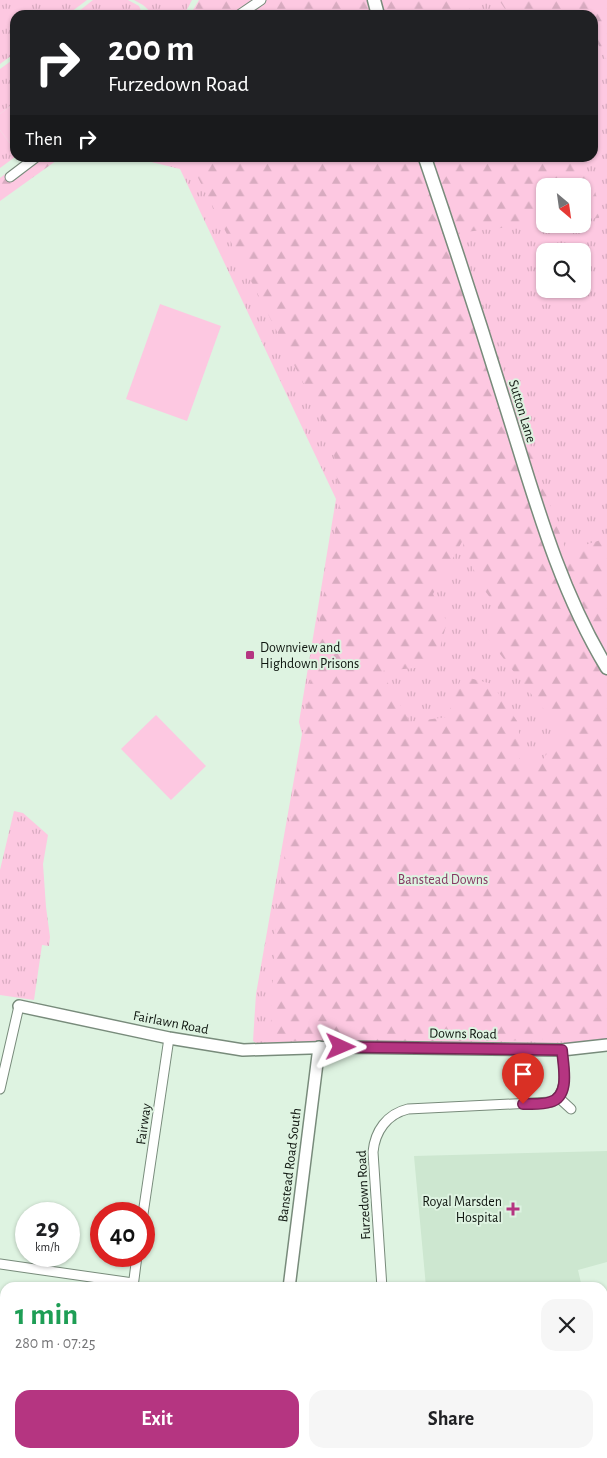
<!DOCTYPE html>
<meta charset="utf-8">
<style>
:root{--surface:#fff;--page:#f6f6f6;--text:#202124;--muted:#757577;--accent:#b53581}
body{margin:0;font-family:"Alegreya Sans",sans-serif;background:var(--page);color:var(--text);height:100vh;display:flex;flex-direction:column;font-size:19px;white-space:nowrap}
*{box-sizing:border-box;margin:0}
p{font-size:16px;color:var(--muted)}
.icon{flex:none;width:28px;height:28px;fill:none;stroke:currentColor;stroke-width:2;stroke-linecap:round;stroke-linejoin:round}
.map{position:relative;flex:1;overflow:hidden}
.drawer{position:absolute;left:0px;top:1282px;width:608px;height:176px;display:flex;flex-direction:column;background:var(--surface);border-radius:15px 15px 0 0;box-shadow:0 1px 4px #0004}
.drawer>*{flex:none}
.top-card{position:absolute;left:10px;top:10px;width:588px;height:152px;border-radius:15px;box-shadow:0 1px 4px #0004;background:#202124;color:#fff;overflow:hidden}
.needle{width:32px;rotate:151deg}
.fabs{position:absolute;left:536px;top:178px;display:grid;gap:10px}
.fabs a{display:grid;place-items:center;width:55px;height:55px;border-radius:10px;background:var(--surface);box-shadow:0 1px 4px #0004;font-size:25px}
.speed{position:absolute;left:15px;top:1202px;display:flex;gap:10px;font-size:25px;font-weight:700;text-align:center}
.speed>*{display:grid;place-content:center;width:65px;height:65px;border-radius:50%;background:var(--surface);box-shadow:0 1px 4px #0004;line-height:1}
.speed small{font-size:12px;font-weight:400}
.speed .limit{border:8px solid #d22;background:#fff;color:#111}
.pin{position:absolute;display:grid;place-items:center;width:42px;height:42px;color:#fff;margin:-51px -21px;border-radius:50% 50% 50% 0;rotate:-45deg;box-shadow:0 0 5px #0007}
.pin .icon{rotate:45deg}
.me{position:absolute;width:55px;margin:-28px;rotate:91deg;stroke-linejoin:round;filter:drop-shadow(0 0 4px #0008)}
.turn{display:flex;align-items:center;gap:18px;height:105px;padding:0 15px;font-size:22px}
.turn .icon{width:65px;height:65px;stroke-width:2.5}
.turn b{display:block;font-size:35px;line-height:42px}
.then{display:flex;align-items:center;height:48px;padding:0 15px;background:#0003;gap:10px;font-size:19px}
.round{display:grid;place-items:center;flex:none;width:52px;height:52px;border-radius:15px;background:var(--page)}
.headline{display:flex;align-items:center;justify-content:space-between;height:85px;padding:0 15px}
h1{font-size:30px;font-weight:700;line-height:38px;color:#1e9e55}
.cta{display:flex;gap:10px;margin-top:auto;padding:10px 15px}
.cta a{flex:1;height:58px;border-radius:15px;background:var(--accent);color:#fff;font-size:20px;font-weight:700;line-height:58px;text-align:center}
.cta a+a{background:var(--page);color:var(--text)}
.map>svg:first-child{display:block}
.built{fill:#cde7d0}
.grass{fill:url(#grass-tufts);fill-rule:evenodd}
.forest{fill:url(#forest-firs);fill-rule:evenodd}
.pitch{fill:#fdc8e1}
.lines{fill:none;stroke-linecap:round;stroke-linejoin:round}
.minor-casing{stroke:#788b7b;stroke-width:11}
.tertiary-casing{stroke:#788b7b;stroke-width:14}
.secondary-casing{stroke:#788b7b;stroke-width:15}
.minor{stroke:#fff;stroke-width:9}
.tertiary{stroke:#fff;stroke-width:11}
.secondary{stroke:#fff;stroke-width:12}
.route-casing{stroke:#762254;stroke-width:12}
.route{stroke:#b53581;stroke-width:9}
.poi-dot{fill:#b53581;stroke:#def3e1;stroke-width:2}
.labels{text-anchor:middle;stroke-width:4;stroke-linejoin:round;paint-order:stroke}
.street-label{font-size:14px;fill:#0e150f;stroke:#def3e1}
.poi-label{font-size:14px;fill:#0e150f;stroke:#def3e1;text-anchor:start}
.park-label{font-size:14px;fill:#853963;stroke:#def3e1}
</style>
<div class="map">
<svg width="607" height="1458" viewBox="0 0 607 1458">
<defs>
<pattern id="grass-tufts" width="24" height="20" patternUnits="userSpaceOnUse" patternTransform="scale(1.25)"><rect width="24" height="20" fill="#fdc8e1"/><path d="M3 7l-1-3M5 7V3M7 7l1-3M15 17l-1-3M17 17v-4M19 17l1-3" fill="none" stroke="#d8abc0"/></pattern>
<pattern id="forest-firs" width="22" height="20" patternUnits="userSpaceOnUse" patternTransform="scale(1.25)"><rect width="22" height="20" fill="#fdc8e1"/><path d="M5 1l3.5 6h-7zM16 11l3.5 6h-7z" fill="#d8abc0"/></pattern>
</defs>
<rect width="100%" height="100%" fill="#def3e1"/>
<!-- built -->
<polygon class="built" points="607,1151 607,1262 578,1270 581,1283 573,1288 426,1287 414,1156"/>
<!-- grass -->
<g class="grass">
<polygon points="0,0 87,0 67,15 15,15 15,53 0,64"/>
<polygon points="93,0 128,0 139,6 143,15 74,15"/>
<polygon points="134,0 192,0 184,15 154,15 143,5"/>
<path d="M199,0H607V1043L562,1050L265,1049L253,1041L256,994L302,734L299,722L336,499L180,169L135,158H592V15H190ZM545,186H582V224H545ZM545,251H582V289H545Z"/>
<polygon points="15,58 15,112 10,106 0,114 0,69"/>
<polygon points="0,130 15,150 15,157 0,168"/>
<polygon points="14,811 23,813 48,835 43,864 46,907 50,937 49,946 42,945 34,1000 0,995 0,870"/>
</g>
<!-- forest -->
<g class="forest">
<polygon points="200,0 466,0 472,15 192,15"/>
<polygon points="499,0 607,0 607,61 598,44 593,46 592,15 509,15"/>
<polygon points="26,158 60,158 0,201 0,178"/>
<path d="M175,158H566L581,167L591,183L601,207L599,218L583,219L582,186H545V223L456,233L566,551L607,538V571L605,570L607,574V1036L500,1041H270L276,914L317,636L340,502L332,439L191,164ZM463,540V547L482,587L498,608L486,636L539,704L563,731L541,762L508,764L523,757L517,721L492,684L462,676L447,717L410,722L381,671L415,668L438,655L447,622L433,594Z"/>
</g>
<!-- pitch -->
<g class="pitch">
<polygon points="10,106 15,112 15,150 0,130 0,114"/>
<polygon points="160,304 221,326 187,421 126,399"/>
<polygon points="156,715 206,766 171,800 121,749"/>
</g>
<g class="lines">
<defs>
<g id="minor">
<polyline points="239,15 261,0"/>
<polyline points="10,177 35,158"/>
<polyline points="0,1089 19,1006"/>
<polyline points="558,1097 571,1109"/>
<polyline points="143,1214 169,1038"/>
<polyline points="0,1264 133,1283"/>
<polyline points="133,1287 137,1256"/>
<path d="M382,1288L373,1152C375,1131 387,1114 408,1109L552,1102C570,1091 563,1067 562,1050"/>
<polyline points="0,1419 5,1414"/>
<polyline points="7,1458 10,1454"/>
<polyline points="120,1458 121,1454"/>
<polyline points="416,1458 426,1454"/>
</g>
<g id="tertiary">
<polyline points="19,1006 169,1038 243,1050 341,1047 562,1050 607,1045"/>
<polyline points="289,1288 319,1047"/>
<polyline points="272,1458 272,1454"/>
</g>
<g id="secondary">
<polyline points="374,0 378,15"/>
<path d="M425,158C453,240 480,323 506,407C534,496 558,587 607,668"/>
</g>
</defs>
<!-- minor casing -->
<use href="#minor" class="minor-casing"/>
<!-- tertiary casing -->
<use href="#tertiary" class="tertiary-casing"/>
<!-- secondary casing -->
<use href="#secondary" class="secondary-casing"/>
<!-- minor -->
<use href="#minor" class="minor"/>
<!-- tertiary -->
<use href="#tertiary" class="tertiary"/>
<!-- secondary -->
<use href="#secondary" class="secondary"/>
</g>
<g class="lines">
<defs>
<path id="route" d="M341,1047L562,1050C563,1065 571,1097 550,1102C542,1105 532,1104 523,1104"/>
</defs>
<!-- route casing -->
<use href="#route" class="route-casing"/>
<!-- route -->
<use href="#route" class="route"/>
</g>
<!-- markers -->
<g class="poi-dot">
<rect x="245" y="650" width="10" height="10" rx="2.5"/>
<path d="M510.5 1201.5h5v5h5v5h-5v5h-5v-5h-5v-5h5z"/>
</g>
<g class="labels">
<!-- street labels -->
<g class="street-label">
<text transform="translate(523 411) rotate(73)" y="5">Sutton Lane</text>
<text transform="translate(171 1022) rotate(11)" y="5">Fairlawn Road</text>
<text transform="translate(463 1033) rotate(1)" y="5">Downs Road</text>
<text transform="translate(143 1124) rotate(-82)" y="5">Fairway</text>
<text transform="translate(289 1165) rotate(-83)" y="5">Banstead Road South</text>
<text transform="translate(363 1195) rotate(-93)" y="5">Furzedown Road</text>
</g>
<!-- poi labels -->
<g class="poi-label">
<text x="260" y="652">Downview and<tspan x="260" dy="16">Highdown Prisons</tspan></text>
<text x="502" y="1206" text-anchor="end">Royal Marsden<tspan x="502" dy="16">Hospital</tspan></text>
</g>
<!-- park labels -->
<g class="park-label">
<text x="443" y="884">Banstead Downs</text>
</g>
</g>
</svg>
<div class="fabs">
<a><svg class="needle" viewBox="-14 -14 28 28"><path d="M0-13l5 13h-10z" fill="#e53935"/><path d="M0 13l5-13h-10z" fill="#757577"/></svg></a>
<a><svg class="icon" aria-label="search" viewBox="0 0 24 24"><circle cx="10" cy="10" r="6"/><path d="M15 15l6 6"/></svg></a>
</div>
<div class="speed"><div>29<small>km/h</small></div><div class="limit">40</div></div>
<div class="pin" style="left:523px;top:1104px;background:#d93025"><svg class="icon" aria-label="arrive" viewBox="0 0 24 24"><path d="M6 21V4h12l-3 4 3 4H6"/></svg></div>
<svg class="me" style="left:341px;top:1047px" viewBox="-20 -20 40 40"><path d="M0-17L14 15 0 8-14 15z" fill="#b53581" stroke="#fff" stroke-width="4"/></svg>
<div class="top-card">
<div class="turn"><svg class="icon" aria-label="right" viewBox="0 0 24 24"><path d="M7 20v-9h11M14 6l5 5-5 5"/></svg><div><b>200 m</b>Furzedown Road</div></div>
<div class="then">Then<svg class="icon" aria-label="right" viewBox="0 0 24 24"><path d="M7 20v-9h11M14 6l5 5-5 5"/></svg></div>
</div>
<section class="drawer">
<div class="headline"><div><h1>1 min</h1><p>280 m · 07:25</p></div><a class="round"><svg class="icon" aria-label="close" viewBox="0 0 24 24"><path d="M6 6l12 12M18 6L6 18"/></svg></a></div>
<div class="cta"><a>Exit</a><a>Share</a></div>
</section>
</div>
